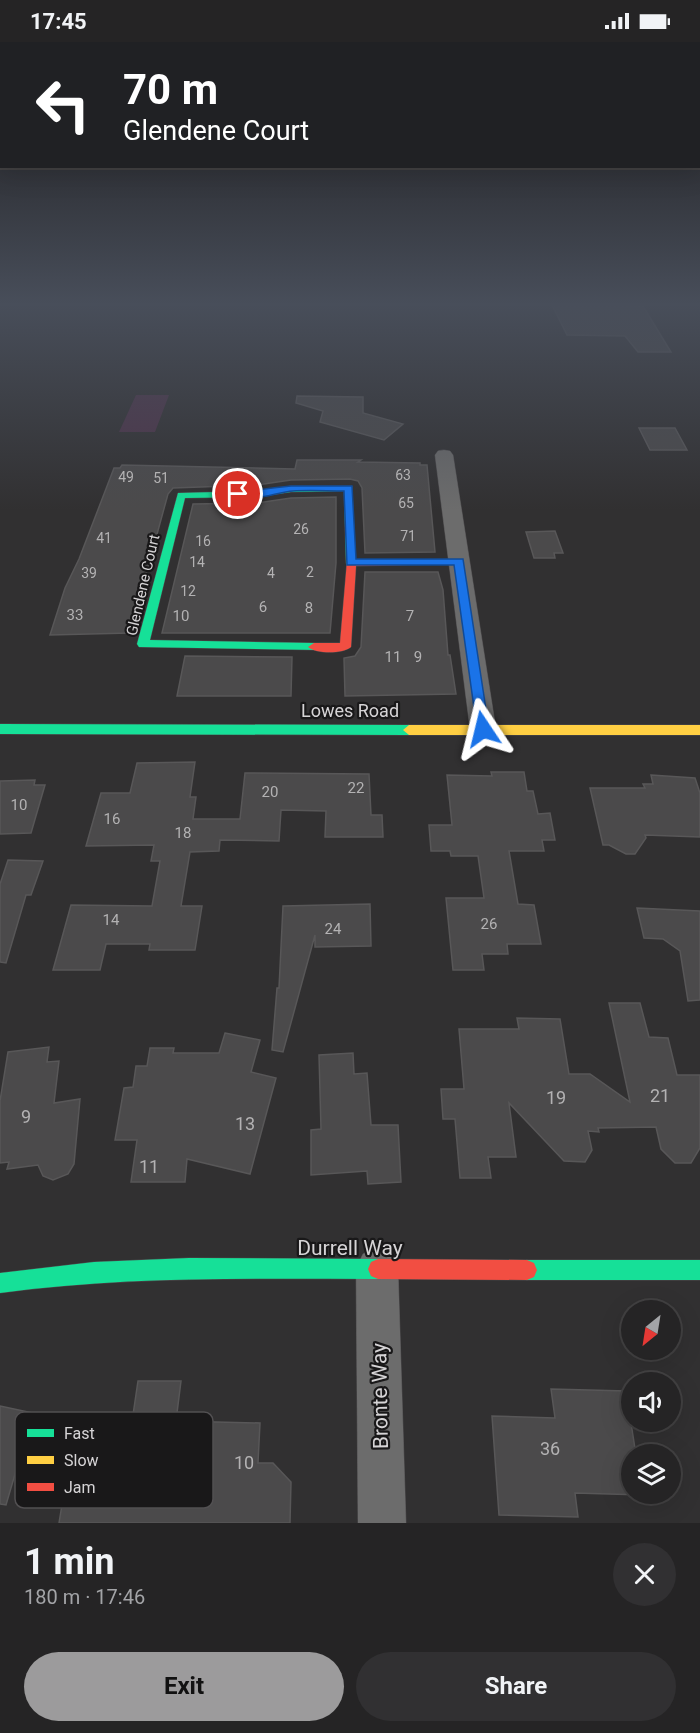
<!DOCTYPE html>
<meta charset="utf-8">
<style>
:root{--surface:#252425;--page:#313032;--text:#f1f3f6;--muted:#a3a4a7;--line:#424142;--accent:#9c9b9c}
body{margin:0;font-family:Roboto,sans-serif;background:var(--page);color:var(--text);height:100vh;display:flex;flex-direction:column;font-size:22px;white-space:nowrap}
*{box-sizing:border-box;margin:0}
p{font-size:20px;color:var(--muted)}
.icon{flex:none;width:33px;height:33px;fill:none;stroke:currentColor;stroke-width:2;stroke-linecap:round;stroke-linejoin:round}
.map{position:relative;height:1481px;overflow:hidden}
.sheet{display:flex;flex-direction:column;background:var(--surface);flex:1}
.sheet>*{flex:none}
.guide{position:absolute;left:0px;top:0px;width:700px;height:126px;box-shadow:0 6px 24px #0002,0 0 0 2px var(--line);background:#202124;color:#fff;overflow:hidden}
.needle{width:39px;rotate:210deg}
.tools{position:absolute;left:621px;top:1258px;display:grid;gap:12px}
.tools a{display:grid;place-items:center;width:60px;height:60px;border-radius:50%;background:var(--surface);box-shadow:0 6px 24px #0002,0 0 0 2px var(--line);font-size:30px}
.pin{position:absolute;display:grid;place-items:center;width:51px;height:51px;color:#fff;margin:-26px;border:3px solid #fff;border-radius:50%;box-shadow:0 2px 6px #0007}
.me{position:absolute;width:66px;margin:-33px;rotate:350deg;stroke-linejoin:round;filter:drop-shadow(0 0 4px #0008)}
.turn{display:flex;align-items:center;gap:21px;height:126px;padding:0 24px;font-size:27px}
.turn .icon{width:78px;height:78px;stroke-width:2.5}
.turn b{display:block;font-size:42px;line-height:51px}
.round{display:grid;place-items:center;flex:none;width:63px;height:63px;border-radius:32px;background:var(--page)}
.overview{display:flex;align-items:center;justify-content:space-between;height:102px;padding:0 24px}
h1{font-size:36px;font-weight:700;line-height:45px}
.cta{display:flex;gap:12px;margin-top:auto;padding:12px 24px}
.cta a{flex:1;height:69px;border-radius:36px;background:var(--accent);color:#111;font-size:24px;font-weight:700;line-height:69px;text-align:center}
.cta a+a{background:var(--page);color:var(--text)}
.status{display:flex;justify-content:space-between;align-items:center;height:42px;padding:0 30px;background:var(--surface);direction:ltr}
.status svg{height:16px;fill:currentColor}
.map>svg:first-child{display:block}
.green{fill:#4d3349}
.building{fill:#4b4a4b;stroke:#585758;stroke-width:1.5}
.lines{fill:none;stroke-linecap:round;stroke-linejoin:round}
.street-casing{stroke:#4f4d4f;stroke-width:1}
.fast-casing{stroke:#4f4d4f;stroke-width:1}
.slow-casing{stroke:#4f4d4f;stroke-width:1}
.jam-casing{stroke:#4f4d4f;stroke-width:1}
.street{fill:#6c6c6c;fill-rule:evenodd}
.fast{fill:#16e098;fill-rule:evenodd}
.slow{fill:#ffcf43;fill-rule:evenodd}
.jam{fill:#f24e42;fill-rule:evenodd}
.route{fill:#1a73e8;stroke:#114b97;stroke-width:1.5}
.labels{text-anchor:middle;stroke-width:4.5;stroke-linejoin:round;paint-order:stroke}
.far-number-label{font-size:14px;fill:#b3b2b3}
.far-street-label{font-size:15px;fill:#d6d4d6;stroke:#191819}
.number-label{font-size:15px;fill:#b3b2b3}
.street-label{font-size:18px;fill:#d6d4d6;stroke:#191819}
.near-number-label{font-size:18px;fill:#b3b2b3}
.near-street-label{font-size:21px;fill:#d6d4d6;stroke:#191819}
.key{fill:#191819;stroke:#525052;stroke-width:1.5}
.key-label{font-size:16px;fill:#d6d4d6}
</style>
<div class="status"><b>17:45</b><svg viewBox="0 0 49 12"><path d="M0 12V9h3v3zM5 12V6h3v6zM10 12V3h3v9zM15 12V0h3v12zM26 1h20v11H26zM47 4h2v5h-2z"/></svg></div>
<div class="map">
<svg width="700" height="1481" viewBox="0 0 700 1481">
<rect width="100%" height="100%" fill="#313031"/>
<!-- green -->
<polygon class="green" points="136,353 169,353 155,390 119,390"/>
<!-- building -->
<g class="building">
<polygon points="587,262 643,264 671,310 638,310 625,294 567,293 552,263"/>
<polygon points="297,354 363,355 363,371 403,382 384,398 320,380 323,369 296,361"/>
<polygon points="639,386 675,386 687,408 650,408"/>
<polygon points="297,418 361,418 358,420 420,421 420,423 427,423 435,510 365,511 362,446 358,439 350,437 291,438 257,443 173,446 168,452 130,591 50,593 65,546 79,517 114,426 120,426 122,423 295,427"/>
<polygon points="336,455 336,521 330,591 162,591 193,462 257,461 291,456"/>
<polygon points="555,489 563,511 554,511 555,516 534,516 526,490"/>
<polygon points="365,530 438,530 443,548 448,613 450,613 456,652 345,654 344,616 355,614 361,605"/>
<polygon points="185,614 292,615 291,654 177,654"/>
<polygon points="195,720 190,755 196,755 193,777 240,777 245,731 369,732 371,773 382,773 383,795 325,795 326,769 281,768 279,799 220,798 219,809 190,810 181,864 202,864 195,908 149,908 150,902 106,902 100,928 53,928 71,863 152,864 160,819 151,819 154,803 86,804 101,751 130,751 137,721"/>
<polygon points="491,730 524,730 527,749 533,749 538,772 550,771 555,798 542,798 544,809 509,809 518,862 534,863 541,902 507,902 508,912 482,912 484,928 453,928 446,856 484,856 478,814 451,814 450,809 431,809 429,783 452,783 447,733 492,734"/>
<polygon points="651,733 695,736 700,751 700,795 645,793 646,796 635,812 626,812 609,803 603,803 590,746 645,746 643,742 653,742"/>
<polygon points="35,738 34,743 45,743 31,791 0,792 0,739"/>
<polygon points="8,818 43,819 31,853 26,853 6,921 0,920 0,842"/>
<polygon points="370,862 371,904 315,905 315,893 283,1010 272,1008 277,946 279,946 283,864"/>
<polygon points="637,866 700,869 700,958 688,959 680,909 663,897 644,896"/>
<polygon points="609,961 640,961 649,995 668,996 677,1033 700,1033 700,1106 691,1121 675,1121 661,1107 656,1085 598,1086 599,1090 588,1089 592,1108 585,1120 564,1119 509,1061 516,1115 488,1115 491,1136 460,1136 455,1077 443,1077 441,1047 464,1047 459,987 519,987 517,976 560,977 569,1032 590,1032 630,1060"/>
<polygon points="225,991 260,998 251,1030 276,1036 250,1132 187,1117 185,1140 131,1140 137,1098 115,1098 124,1046 133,1045 136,1024 147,1024 150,1006 174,1006 173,1011 219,1011"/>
<polygon points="49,1005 47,1020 59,1019 54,1061 80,1057 74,1122 68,1132 53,1138 43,1134 38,1123 7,1127 9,1120 0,1121 0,1059 8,1010"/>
<polygon points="353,1011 354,1032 367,1031 371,1083 398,1083 401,1140 368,1142 367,1129 311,1133 311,1088 321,1087 319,1013"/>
<polygon points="138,1339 181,1339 176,1379 260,1381 258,1421 273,1421 291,1440 290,1481 59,1481 72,1402 117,1402 118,1393 130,1393"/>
<polygon points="551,1347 626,1349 636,1413 632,1413 632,1452 643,1453 575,1451 578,1475 499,1473 492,1374 555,1376"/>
<polygon points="0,1364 33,1371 6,1463 0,1462"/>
</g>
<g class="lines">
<defs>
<g id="street">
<polygon points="444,408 450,409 453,413 496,687 492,694 483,696 474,694 470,687 435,413 438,409"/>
<polygon points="377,1205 391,1212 398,1226 406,1481 358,1481 356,1226 363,1212"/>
</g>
<g id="fast">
<polygon points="291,444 352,444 355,523 347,523 346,521 344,449 291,450 257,455 185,456 150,598 314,601 320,605 318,608 139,605 137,602 178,451 257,449"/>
<polygon points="0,682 409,683 415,688 409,693 0,692"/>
<path d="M189,1216L378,1217L385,1220L388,1227L385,1234L378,1237C251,1237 126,1234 0,1251V1231L94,1220Z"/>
<polygon points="527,1218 700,1218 700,1238 527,1238 520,1235 517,1228 520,1221"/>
</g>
<polygon id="slow" points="409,683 700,683 700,693 409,693 403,688"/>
<g id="jam">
<path d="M459,517L463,518V522L356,524L351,605C343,612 316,612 308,605L314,601H340L347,519Z"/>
<polygon points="378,1217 527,1218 534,1221 537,1228 534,1235 527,1238 378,1237 371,1234 368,1227 371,1220"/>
</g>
</defs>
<!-- street casing -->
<use href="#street" class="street-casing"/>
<!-- fast casing -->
<use href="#fast" class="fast-casing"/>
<!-- slow casing -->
<use href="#slow" class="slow-casing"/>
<!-- jam casing -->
<use href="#jam" class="jam-casing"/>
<!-- street -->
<use href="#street" class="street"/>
<!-- fast -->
<use href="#fast" class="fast"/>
<!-- slow -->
<use href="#slow" class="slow"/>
<!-- jam -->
<use href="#jam" class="jam"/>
</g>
<!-- sky -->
<linearGradient id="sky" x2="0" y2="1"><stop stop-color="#1b1a1b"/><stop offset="0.56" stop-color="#484e5a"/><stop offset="1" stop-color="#484e5a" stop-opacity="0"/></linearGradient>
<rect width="700" height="468" fill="url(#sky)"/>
<!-- route -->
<path class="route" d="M291,444H352L356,517H463L489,687L488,691L483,692L477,687L454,523H347L344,449C327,449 310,448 293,449C276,450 248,463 233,452C237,450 281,445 291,444Z"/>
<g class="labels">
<!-- far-number labels -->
<g class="far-number-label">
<text x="403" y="438">63</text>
<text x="126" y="440">49</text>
<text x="161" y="441">51</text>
<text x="406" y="466">65</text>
<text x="301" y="492">26</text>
<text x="408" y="499">71</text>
<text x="104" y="501">41</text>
<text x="203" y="504">16</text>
<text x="197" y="525">14</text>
<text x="310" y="535">2</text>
<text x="89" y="536">39</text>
<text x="271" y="536">4</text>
<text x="188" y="554">12</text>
</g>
<!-- far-street labels -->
<g class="far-street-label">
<text transform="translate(143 543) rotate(-77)" y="5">Glendene Court</text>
</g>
<!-- number labels -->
<g class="number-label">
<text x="263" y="570">6</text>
<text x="309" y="571">8</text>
<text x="75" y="578">33</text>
<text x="181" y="579">10</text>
<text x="410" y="579">7</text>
<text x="393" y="620">11</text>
<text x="418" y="620">9</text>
<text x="356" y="751">22</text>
<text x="270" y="755">20</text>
<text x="19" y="768">10</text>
<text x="112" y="782">16</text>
<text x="183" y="796">18</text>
<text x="111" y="883">14</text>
<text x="489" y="887">26</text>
<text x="333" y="892">24</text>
</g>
<!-- street labels -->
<g class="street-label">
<text x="350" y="675">Lowes Road</text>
</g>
<!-- near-number labels -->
<g class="near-number-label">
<text x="660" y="1060">21</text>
<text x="556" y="1062">19</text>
<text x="26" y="1081">9</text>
<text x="245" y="1088">13</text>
<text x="149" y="1131">11</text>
<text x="550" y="1413">36</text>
<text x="244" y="1427">10</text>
</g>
<!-- near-street labels -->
<g class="near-street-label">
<text x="350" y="1213">Durrell Way</text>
<text transform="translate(380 1354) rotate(-91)" y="7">Bronte Way</text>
</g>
</g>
<!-- legend -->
<rect x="15" y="1370" width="198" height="96" rx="9" class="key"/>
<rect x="27" y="1387" width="27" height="8" fill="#16e098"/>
<rect x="27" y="1414" width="27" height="8" fill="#ffcf43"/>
<rect x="27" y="1441" width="27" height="8" fill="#f24e42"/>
<g class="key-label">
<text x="64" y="1397">Fast</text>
<text x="64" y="1424">Slow</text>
<text x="64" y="1451">Jam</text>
</g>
</svg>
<div class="tools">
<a><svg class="needle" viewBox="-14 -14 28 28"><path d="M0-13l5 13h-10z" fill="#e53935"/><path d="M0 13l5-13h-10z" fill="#a3a4a7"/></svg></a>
<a><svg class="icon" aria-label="sound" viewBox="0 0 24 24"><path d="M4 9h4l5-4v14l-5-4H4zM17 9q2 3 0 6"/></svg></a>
<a><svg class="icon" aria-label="layers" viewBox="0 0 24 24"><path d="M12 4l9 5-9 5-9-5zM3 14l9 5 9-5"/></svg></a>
</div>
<div class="pin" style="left:238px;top:452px;background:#d93025"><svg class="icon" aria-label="arrive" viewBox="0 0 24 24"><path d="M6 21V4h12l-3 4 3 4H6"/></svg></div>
<svg class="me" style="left:483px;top:687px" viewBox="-20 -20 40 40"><path d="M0-17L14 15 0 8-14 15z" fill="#1a73e8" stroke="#fff" stroke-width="4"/></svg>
<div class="guide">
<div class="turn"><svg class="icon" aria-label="left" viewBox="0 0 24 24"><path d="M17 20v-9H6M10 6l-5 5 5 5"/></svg><div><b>70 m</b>Glendene Court</div></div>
</div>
</div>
<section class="sheet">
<div class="overview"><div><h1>1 min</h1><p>180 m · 17:46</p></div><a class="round"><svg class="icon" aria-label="close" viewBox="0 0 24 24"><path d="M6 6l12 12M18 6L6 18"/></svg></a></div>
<div class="cta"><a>Exit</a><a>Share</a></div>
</section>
